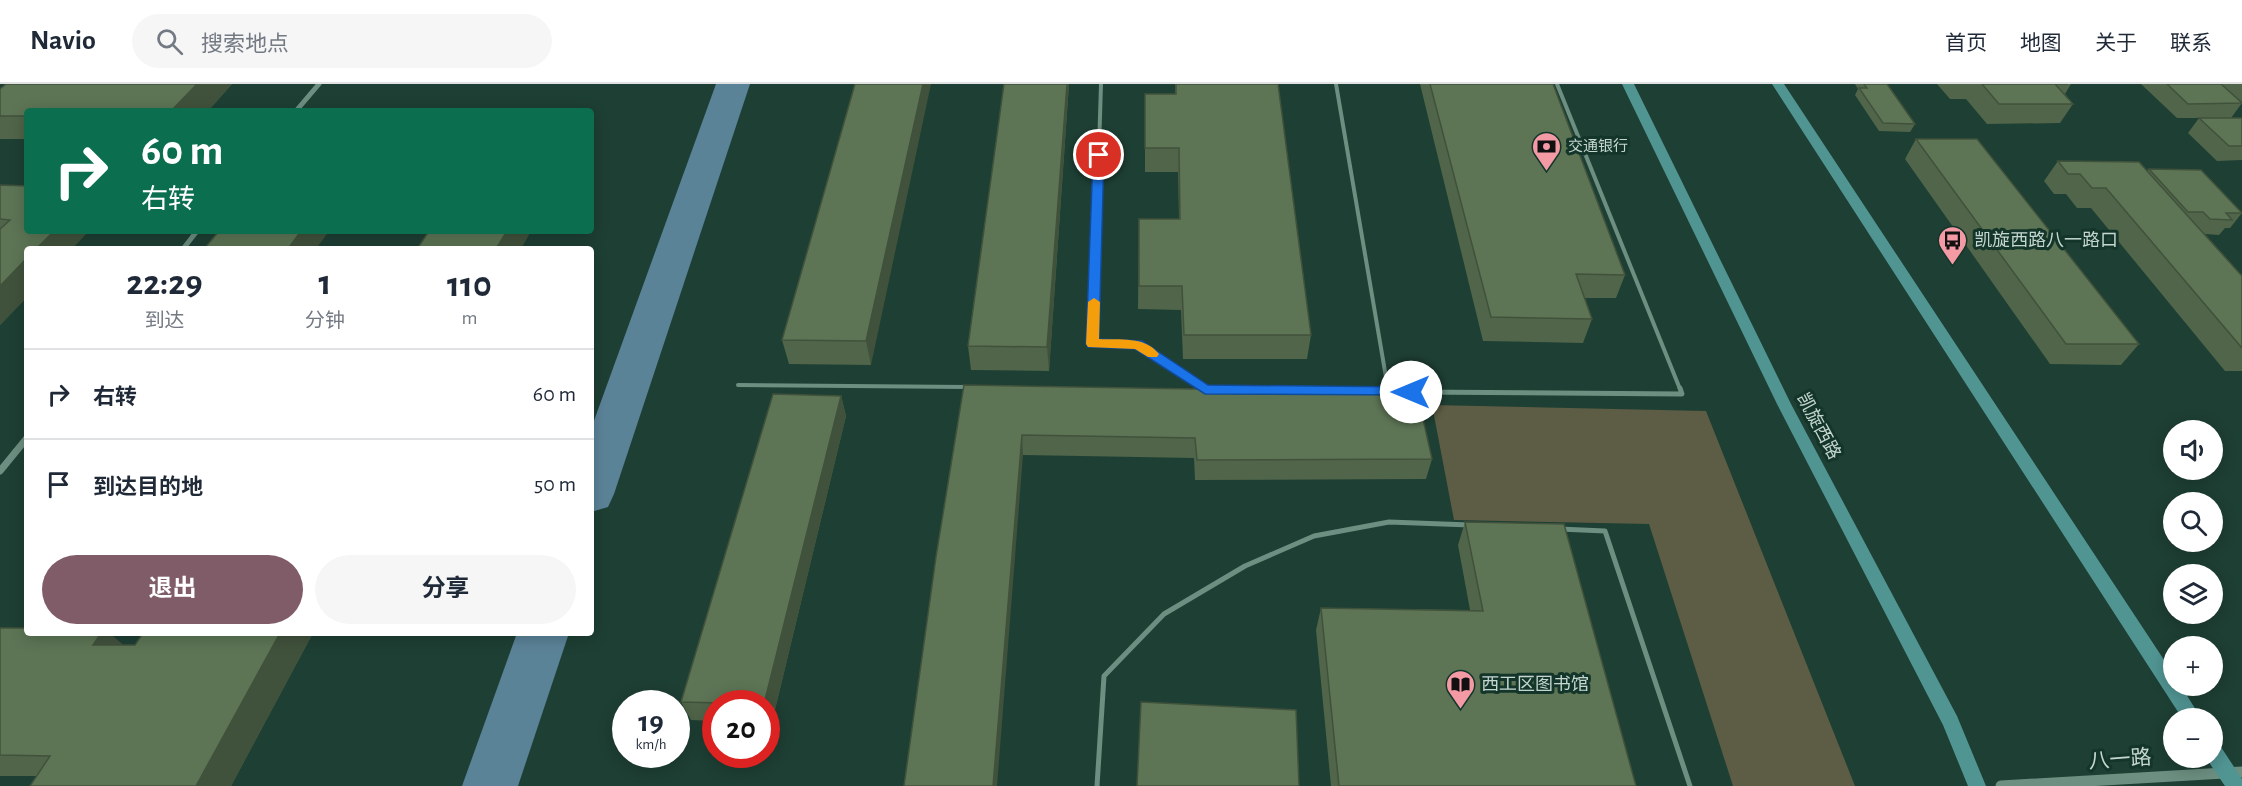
<!DOCTYPE html>
<html lang="zh">
<meta charset="utf-8">
<style>
:root{--surface:#fff;--page:#f6f6f7;--text:#1f2937;--muted:#747a83;--line:#e0e1e3;--accent:#7f5c68}
body{margin:0;font-family:"Alegreya Sans","Noto Sans SC",sans-serif;background:var(--page);color:var(--text);height:100vh;display:flex;flex-direction:column;font-size:22px;white-space:nowrap}
*{box-sizing:border-box;margin:0}
p{font-size:20px;color:var(--muted)}
.icon{flex:none;width:33px;height:33px;fill:none;stroke:currentColor;stroke-width:2;stroke-linecap:round;stroke-linejoin:round}
.map{position:relative;flex:1;overflow:hidden}
.side{position:absolute;left:24px;top:162px;width:570px;height:390px;display:flex;flex-direction:column;background:var(--surface);border-radius:6px;box-shadow:0 3px 15px #0003}
.side>*{flex:none}
.top-card{position:absolute;left:24px;top:24px;width:570px;height:126px;border-radius:6px;box-shadow:0 3px 15px #0003;background:#0b6e4f;color:#fff;overflow:hidden}
.controls{position:absolute;left:2163px;top:336px;display:grid;gap:12px}
.controls a{display:grid;place-items:center;width:60px;height:60px;border-radius:50%;background:var(--surface);box-shadow:0 3px 15px #0003;font-size:30px}
.speed{position:absolute;left:612px;top:606px;display:flex;gap:12px;font-size:30px;font-weight:700;text-align:center}
.speed>*{display:grid;place-content:center;width:78px;height:78px;border-radius:50%;background:var(--surface);box-shadow:0 3px 15px #0003;line-height:1}
.speed small{font-size:15px;font-weight:400}
.speed .limit{border:9px solid #d22;background:#fff;color:#111}
.pin{position:absolute;display:grid;place-items:center;width:51px;height:51px;color:#fff;margin:-26px;border:3px solid #fff;border-radius:50%;box-shadow:0 2px 6px #0007}
.me{position:absolute;width:66px;margin:-33px;rotate:270deg;stroke-linejoin:round;filter:drop-shadow(0 0 4px #0008)}
.turn{display:flex;align-items:center;gap:21px;height:126px;padding:0 18px;font-size:27px}
.turn .icon{width:78px;height:78px;stroke-width:2.5}
.turn b{display:block;font-size:42px;line-height:51px}
.eta{display:flex;justify-content:space-evenly;align-items:center;height:102px;text-align:center}
.eta b{font-size:36px;font-weight:700;line-height:42px}
.primary-button{display:flex;gap:12px;margin-top:auto;padding:12px 18px}
.primary-button a{flex:1;height:69px;border-radius:36px;background:var(--accent);color:#fff;font-size:24px;font-weight:700;line-height:69px;text-align:center}
.primary-button a+a{background:var(--page);color:var(--text)}
ul{padding:0;list-style:none}
li{display:flex;align-items:center;gap:18px;height:90px;padding:0 18px;border-top:2px solid var(--line)}
li div{flex:1}
li b{display:block;font-size:22px}
li em{font-style:normal}
header{display:flex;align-items:center;gap:36px;box-sizing:border-box;height:84px;padding:0 30px;background:var(--surface);border-bottom:2px solid var(--line)}
header strong{font-size:28px}
nav{display:flex;gap:33px;margin-inline-start:auto;font-size:21px}
.search{width:420px;height:54px;background:var(--page);display:flex;align-items:center;gap:15px;box-sizing:border-box;padding:0 21px;border-radius:33px;color:var(--muted);font-size:22px}
.map>svg:first-child{display:block}
.green{fill:#5d5c44}
.lines{fill:none;stroke-linecap:round;stroke-linejoin:round}
.canal{fill:#5b8398;fill-rule:evenodd}
.service-far1{stroke:#6c8f81;stroke-width:4}
.service{stroke:#6c8f81;stroke-width:5}
.minor-far1{stroke:#6c8f81;stroke-width:5}
.minor{stroke:#6c8f81;stroke-width:7}
.tertiary{stroke:#6c8f81;stroke-width:11}
.primary{fill:#519593;fill-rule:evenodd}
.wall{fill:#506549}
.shaded-wall{fill:#41523c}
.building{fill:#5d7555;stroke:#41523c;stroke-width:1.5}
.route{fill:#1a73e8;stroke:#114b97;stroke-width:1.5}
.slow{fill:#f59e0b}
.labels{text-anchor:middle;stroke-width:6;stroke-linejoin:round;paint-order:stroke}
.far-poi-label{font-size:15px;fill:#c4d6cf;stroke:#14352a;text-anchor:start}
.poi-label{font-size:18px;fill:#c4d6cf;stroke:#14352a;text-anchor:start}
.street-label{font-size:18px;fill:#c4d6cf;stroke:#14352a}
.near-street-label{font-size:21px;fill:#c4d6cf;stroke:#14352a}
</style>
<header>
<strong>Navio</strong>
<div class="search"><svg class="icon" aria-label="search" viewBox="0 0 24 24"><circle cx="10" cy="10" r="6"/><path d="M15 15l6 6"/></svg>搜索地点</div>
<nav><a>首页</a><a>地图</a><a>关于</a><a>联系</a></nav>
</header>
<div class="map">
<svg width="2242" height="702" viewBox="0 0 2242 702">
<rect width="100%" height="100%" fill="#1e3f34"/>
<!-- green -->
<polygon class="green" points="1432,321 1706,327 1855,702 1733,702 1649,440 1454,436"/>
<g class="lines">
<!-- canal -->
<g class="canal">
<polygon points="716,0 750,0 614,410 608,423 591,428 591,345"/>
<polygon points="517,549 569,549 518,702 462,702"/>
</g>
<!-- service-far1 -->
<g class="service-far1">
<polyline points="1101,0 1093,260 1138,261 1205,305"/>
<polyline points="1336,0 1388,305"/>
<polyline points="1557,0 1680,305"/>
<polyline points="738,301 967,303"/>
</g>
<!-- service -->
<g class="service">
<polyline points="1387,304 1388,307"/>
<polyline points="1413,308 1682,310 1680,304"/>
<polyline points="1559,445 1605,447 1690,702"/>
<polyline points="1097,702 1104,592 1164,530 1245,482 1314,452 1389,438 1470,441"/>
</g>
<!-- minor-far1 -->
<g class="minor-far1">
<polyline points="296,27 319,0"/>
<polyline points="183,165 197,147"/>
</g>
<!-- minor -->
<polyline class="minor" points="0,387 27,354"/>
<!-- tertiary -->
<polyline class="tertiary" points="2001,702 2242,688"/>
<!-- primary -->
<g class="primary">
<polygon points="1622,0 1634,0 1791,320 1957,632 1986,702 1968,702 1943,641 1777,320"/>
<polygon points="1772,0 1784,0 2174,591 2174,602 2181,602 2201,634 2182,634"/>
<polygon points="2212,658 2219,660 2242,695 2242,702 2225,702 2206,674 2212,674"/>
</g>
</g>
<!-- wall -->
<g class="wall">
<polygon points="232,0 208,27 27,27 27,55 0,55 0,5"/>
<polygon points="855,0 871,281 789,280 782,256"/>
<polygon points="1004,0 1069,0 1049,287 971,286 968,262"/>
<polygon points="1175,0 1278,0 1311,251 1307,275 1183,275 1181,226 1138,225 1139,135 1179,135 1178,88 1145,88 1145,10 1175,10"/>
<polygon points="1420,0 1553,0 1625,191 1616,214 1585,214 1592,235 1583,259 1483,257"/>
<polygon points="1855,0 1887,0 1915,40 1910,48 1879,47 1855,11 1858,5"/>
<polygon points="1937,0 2071,0 2065,10 2073,20 2060,39 1987,40 1966,15 1950,15"/>
<polygon points="2141,0 2221,0 2242,19 2231,34 2242,34 2242,76 2217,77 2188,49 2199,34 2214,34 2177,34"/>
<polygon points="2221,0 2242,0 2242,18"/>
<polygon points="1916,55 2139,260 2121,281 2050,280 1905,75"/>
<polygon points="2058,77 2147,87 2149,85 2242,129 2230,144 2225,144 2219,151 2205,150 2242,192 2242,287 2225,287 2091,124 2077,124 2066,110 2054,110 2044,97"/>
<polygon points="0,101 27,165 27,213 0,241"/>
<polygon points="964,301 1194,305 1432,375 1426,395 1195,396 1194,374 1023,371"/>
<polygon points="841,312 846,332 772,638 766,638 766,620 716,620 716,637 691,636 681,618"/>
<polygon points="1465,438 1636,702 1331,702 1316,546 1321,524 1470,526 1458,461"/>
<polygon points="0,544 27,549 109,549 123,561 135,561 313,549 231,702 30,702 37,692 0,692"/>
</g>
<!-- shaded-wall -->
<g class="shaded-wall">
<polygon points="197,0 232,0 208,27 171,27"/>
<polygon points="923,0 931,0 871,281 866,257"/>
<polygon points="1067,0 1069,0 1049,287 1047,263"/>
<polygon points="54,147 89,147 72,165 36,165"/>
<polygon points="301,147 329,147 316,165 288,165"/>
<polygon points="507,147 531,147 521,165 496,165"/>
<polygon points="27,174 27,213 0,241 0,202"/>
<polygon points="841,312 846,332 772,638 766,626 766,620 764,620"/>
<polygon points="1022,351 1023,371 997,702 993,702"/>
<polygon points="101,549 109,549 129,566 93,561"/>
<polygon points="280,549 313,549 231,702 196,702"/>
</g>
<!-- building -->
<g class="building">
<polygon points="6,0 197,0 171,27 27,27 27,32 0,32 0,5"/>
<polygon points="855,0 923,0 866,257 782,256"/>
<polygon points="1004,0 1067,0 1047,263 968,262"/>
<polygon points="1176,0 1278,0 1311,251 1184,251 1182,202 1139,202 1139,135 1180,135 1179,64 1145,64 1145,10 1176,10"/>
<polygon points="1430,0 1553,0 1625,191 1576,190 1592,235 1491,233"/>
<polygon points="1864,0 1887,0 1915,40 1883,39 1859,4 1867,4"/>
<polygon points="1982,0 2068,0 2055,0 2073,20 1999,20"/>
<polygon points="2167,0 2221,0 2242,19 2188,20"/>
<polygon points="2199,34 2242,34 2242,62 2229,62"/>
<polygon points="1916,55 1977,55 2139,260 2066,260"/>
<polygon points="2058,77 2139,78 2242,192 2242,264 2106,104 2092,104 2080,90 2068,90"/>
<polygon points="2149,85 2201,86 2242,129 2226,129 2232,136 2210,135 2203,128 2188,128"/>
<polygon points="0,101 27,102 27,147 54,147 36,165 27,165 27,174 0,202 0,145 10,136 0,135"/>
<polygon points="219,147 301,147 288,165 204,165"/>
<polygon points="429,147 507,147 496,165 417,165"/>
<polygon points="964,301 1194,305 1416,304 1432,375 1197,376 1195,354 1022,351 993,702 904,702 936,473"/>
<polygon points="773,310 841,312 764,620 681,618"/>
<polygon points="1465,438 1564,440 1636,702 1339,702 1321,524 1483,527"/>
<polygon points="0,544 27,544 27,549 101,549 93,561 135,561 143,549 280,549 196,702 30,702 50,672 0,671"/>
<polygon points="1141,618 1296,626 1299,702 1137,702"/>
</g>
<!-- route -->
<polygon class="route" points="1099,68 1104,71 1099,255 1142,257 1208,301 1411,303 1415,304 1417,308 1415,311 1205,310 1135,265 1088,263 1086,260 1093,71"/>
<!-- slow -->
<path class="slow" d="M1094,214L1100,218L1099,255C1120,256 1145,252 1159,270L1157,273H1148L1135,265L1088,263L1086,260L1088,218Z"/>
<!-- icons -->
<defs>
<symbol id="bank-pin" viewBox="-11 -11 22 30"><path d="M0 17L-7.5 6A9.5 9.5 0 1 1 7.5 6Z" fill="#f49aa5" stroke="#14352a"/><path d="M-6-4H6V4H-6ZM0-2.3a2.3 2.3 0 1 0 0 4.6a2.3 2.3 0 1 0 0-4.6Z" fill="#111"/></symbol>
<symbol id="bus-pin" viewBox="-11 -11 22 30"><path d="M0 17L-7.5 6A9.5 9.5 0 1 1 7.5 6Z" fill="#f49aa5" stroke="#14352a"/><path d="M-5-6H5V4H4V6H2V4H-2V6H-4V4H-5ZM-3.5-4V0h7V-4ZM-3.5 1.2v1.5H-2V1.2ZM2 1.2v1.5H3.5V1.2Z" fill="#111"/></symbol>
<symbol id="library-pin" viewBox="-11 -11 22 30"><path d="M0 17L-7.5 6A9.5 9.5 0 1 1 7.5 6Z" fill="#f49aa5" stroke="#14352a"/><path d="M-6-4Q-3-5.5-.7-3.5V5Q-3 3-6 4ZM6-4Q3-5.5 .7-3.5V5Q3 3 6 4Z" fill="#111"/></symbol>
</defs>
<g fill-rule="evenodd">
<use href="#bank-pin" x="1530" y="46" width="33" height="45"/>
<use href="#bus-pin" x="1936" y="140" width="33" height="45"/>
<use href="#library-pin" x="1444" y="584" width="33" height="45"/>
</g>
<g class="labels">
<!-- far-poi labels -->
<g class="far-poi-label">
<text x="1568" y="67">交通银行</text>
</g>
<!-- poi labels -->
<g class="poi-label">
<text x="1974" y="162">凯旋西路八一路口</text>
<text x="1481" y="606">西工区图书馆</text>
</g>
<!-- street labels -->
<g class="street-label">
<text transform="translate(1819 342) rotate(62)" y="6">凯旋西路</text>
</g>
<!-- near-street labels -->
<g class="near-street-label">
<text transform="translate(2120 675) rotate(-4)" y="7">八一路</text>
</g>
</g>
</svg>
<div class="controls">
<a><svg class="icon" aria-label="sound" viewBox="0 0 24 24"><path d="M4 9h4l5-4v14l-5-4H4zM17 9q2 3 0 6"/></svg></a>
<a><svg class="icon" aria-label="search" viewBox="0 0 24 24"><circle cx="10" cy="10" r="6"/><path d="M15 15l6 6"/></svg></a>
<a><svg class="icon" aria-label="layers" viewBox="0 0 24 24"><path d="M12 4l9 5-9 5-9-5zM3 14l9 5 9-5"/></svg></a>
<a>+</a>
<a>−</a>
</div>
<div class="speed"><div>19<small>km/h</small></div><div class="limit">20</div></div>
<div class="pin" style="left:1099px;top:71px;background:#d93025"><svg class="icon" aria-label="arrive" viewBox="0 0 24 24"><path d="M6 21V4h12l-3 4 3 4H6"/></svg></div>
<svg class="me" style="left:1411px;top:308px" viewBox="-20 -20 40 40"><circle r="19" fill="#fff"/><path d="M0-13L10 11 0 6-10 11z" fill="#1a73e8"/></svg>
<div class="top-card">
<div class="turn"><svg class="icon" aria-label="right" viewBox="0 0 24 24"><path d="M7 20v-9h11M14 6l5 5-5 5"/></svg><div><b>60 m</b>右转</div></div>
</div>
<section class="side">
<div class="eta">
<div><b>22:29</b><p>到达</p></div>
<div><b>1</b><p>分钟</p></div>
<div><b>110</b><p>m</p></div>
</div>
<ul>
<li><svg class="icon" aria-label="right" viewBox="0 0 24 24"><path d="M7 20v-9h11M14 6l5 5-5 5"/></svg><div><b>右转</b></div><em>60 m</em></li>
<li><svg class="icon" aria-label="arrive" viewBox="0 0 24 24"><path d="M6 21V4h12l-3 4 3 4H6"/></svg><div><b>到达目的地</b></div><em>50 m</em></li>
</ul>
<div class="primary-button"><a>退出</a><a>分享</a></div>
</section>
</div>
